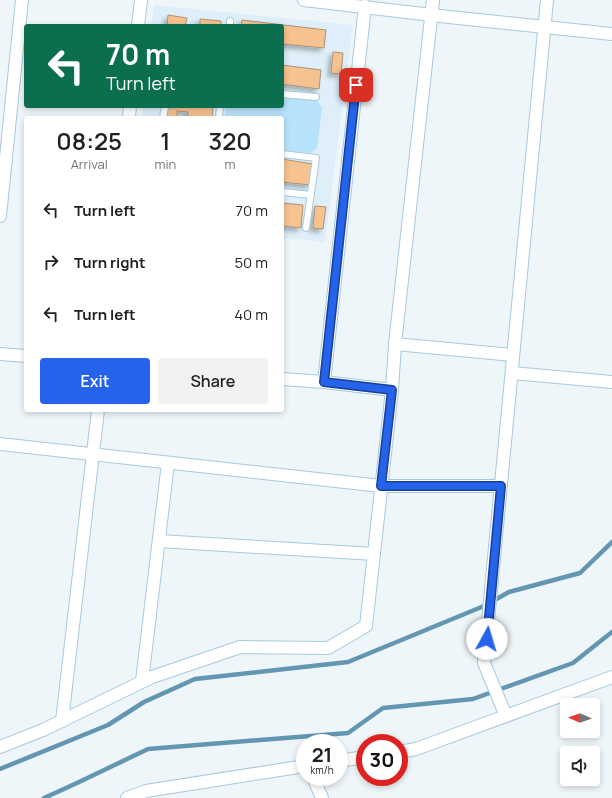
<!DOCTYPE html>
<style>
:root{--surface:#fff;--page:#f2f2f2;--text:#202124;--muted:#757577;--accent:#2563eb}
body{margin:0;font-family:Manrope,sans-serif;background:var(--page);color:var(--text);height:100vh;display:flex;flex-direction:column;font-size:15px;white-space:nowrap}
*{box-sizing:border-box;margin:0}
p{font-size:13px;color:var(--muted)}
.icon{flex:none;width:22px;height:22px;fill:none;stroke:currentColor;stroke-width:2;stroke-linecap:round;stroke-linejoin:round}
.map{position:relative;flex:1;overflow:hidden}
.panel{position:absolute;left:24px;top:116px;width:260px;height:296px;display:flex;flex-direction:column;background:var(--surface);border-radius:4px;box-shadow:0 2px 6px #0003}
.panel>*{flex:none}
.top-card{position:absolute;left:24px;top:24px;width:260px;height:84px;border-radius:4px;box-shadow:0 2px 6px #0003;background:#0b6e4f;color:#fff;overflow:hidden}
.needle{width:26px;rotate:272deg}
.controls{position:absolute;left:560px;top:698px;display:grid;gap:8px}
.controls a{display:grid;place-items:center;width:40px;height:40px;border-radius:4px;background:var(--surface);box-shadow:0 2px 6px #0003;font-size:20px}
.speed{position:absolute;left:296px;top:734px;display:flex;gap:8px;font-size:20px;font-weight:700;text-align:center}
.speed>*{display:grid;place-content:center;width:52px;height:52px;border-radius:50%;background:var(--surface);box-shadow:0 2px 6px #0003;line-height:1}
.speed small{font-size:10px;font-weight:400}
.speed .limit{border:6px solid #d22;background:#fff;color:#111}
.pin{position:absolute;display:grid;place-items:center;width:34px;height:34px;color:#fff;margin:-17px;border-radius:8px;box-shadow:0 2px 6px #0006}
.me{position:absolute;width:44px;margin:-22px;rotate:6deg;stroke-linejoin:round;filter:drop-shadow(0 0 3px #0008)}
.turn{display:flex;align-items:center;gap:14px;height:84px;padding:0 16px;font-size:18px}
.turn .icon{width:52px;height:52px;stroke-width:2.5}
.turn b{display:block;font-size:28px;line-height:34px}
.eta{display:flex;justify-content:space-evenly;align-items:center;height:68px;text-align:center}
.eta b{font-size:24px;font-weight:600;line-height:28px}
.primary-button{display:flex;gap:8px;margin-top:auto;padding:8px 16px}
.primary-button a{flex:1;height:46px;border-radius:4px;background:var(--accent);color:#fff;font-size:16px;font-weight:600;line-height:46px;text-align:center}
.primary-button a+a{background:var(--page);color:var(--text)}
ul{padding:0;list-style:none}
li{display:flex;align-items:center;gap:12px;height:52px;padding:0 16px}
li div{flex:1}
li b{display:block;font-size:15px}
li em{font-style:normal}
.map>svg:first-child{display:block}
.built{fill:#deeff9}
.green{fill:#b7e2fb}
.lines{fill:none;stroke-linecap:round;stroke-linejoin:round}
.stream{stroke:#6296b3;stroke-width:4.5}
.building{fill:#f5c290;stroke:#ad9279;filter:url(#shadow)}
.lane-casing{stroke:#a6c9de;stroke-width:8}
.street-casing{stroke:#a6c9de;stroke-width:14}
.lane{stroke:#fff;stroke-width:6}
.street{stroke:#fff;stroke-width:12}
.route-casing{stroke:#184099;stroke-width:10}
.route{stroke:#2563eb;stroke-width:7}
</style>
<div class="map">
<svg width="612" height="798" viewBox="0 0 612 798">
<defs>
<filter id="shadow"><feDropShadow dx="-3.5" dy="3.5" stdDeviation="2" flood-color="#0004"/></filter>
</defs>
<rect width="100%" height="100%" fill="#eff6fa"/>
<!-- built -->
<polygon class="built" points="154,5 353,25 325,242 282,238 282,118 142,118 143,106 282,106 282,26 151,26"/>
<!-- green -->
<polygon class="green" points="282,97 317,100 322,108 317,148 311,153 282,150 282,118 225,118 226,106 282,106"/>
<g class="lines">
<!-- stream -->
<g class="stream">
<polyline points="0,769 108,725 144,702 195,679 348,662 484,606 509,592 580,573 612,542"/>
<polyline points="44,798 77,783 148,749 348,733 383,708 473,699 573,663 612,632"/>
</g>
</g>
<!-- building -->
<g class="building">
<polygon points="168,15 187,18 185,26 167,26"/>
<polygon points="200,19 221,21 221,26 200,26"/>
<polygon points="242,20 326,30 324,48 282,44 282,26 241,26"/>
<polygon points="333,52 343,53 341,74 331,73"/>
<polygon points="282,65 321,70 319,89 282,84"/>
<polygon points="168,106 213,106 212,118 188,118 188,112 177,111 177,117 182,118 167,118"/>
<polygon points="282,159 313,164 310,185 282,182"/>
<polygon points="282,203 303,205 301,228 282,226"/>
<polygon points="315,206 326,207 323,229 313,228"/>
</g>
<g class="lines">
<defs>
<g id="lane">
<polyline points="230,26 230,21"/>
<polyline points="282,94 316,97"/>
<polyline points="163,118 165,106"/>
<polyline points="219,118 220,106"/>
<polyline points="282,154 316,158 306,228"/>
<polyline points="282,192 311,195"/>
</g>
<g id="street">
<polyline points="304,0 449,17 612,34"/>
<polyline points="138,26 141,0"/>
<polyline points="129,118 130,106"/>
<polyline points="0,216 22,0"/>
<polyline points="395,344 513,355"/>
<polyline points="0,354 26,356"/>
<polyline points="512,373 612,382"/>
<polyline points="282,379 324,382 392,390"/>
<polyline points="324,382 365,6"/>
<polyline points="0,444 381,486 501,486"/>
<polyline points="159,541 374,554"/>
<polyline points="142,681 168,463"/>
<polyline points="506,716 484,663 547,0"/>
<polyline points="62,721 98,410"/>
<polyline points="0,747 43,730 152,677 240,647 328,648 366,626 392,390 395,344 433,0"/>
<polyline points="399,752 416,749 612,677"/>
<polyline points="339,761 365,757"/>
<polyline points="313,777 322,798"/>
<polyline points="127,798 146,791 305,766"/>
</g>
</defs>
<!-- lane casing -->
<use href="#lane" class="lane-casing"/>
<!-- street casing -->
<use href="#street" class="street-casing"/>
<!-- lane -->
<use href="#lane" class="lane"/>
<!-- street -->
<use href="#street" class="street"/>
</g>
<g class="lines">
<defs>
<polyline id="route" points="356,85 324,382 392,390 381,486 501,486 487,639"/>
</defs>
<!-- route casing -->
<use href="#route" class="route-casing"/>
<!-- route -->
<use href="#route" class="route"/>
</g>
</svg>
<div class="controls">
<a><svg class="needle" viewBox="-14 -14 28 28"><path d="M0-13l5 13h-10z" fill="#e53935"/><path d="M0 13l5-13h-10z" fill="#757577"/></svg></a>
<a><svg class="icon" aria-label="sound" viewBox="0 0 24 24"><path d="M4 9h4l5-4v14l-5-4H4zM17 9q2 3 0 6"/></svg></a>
</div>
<div class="speed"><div>21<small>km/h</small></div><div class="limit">30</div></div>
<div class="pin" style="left:356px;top:85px;background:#d93025"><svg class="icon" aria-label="arrive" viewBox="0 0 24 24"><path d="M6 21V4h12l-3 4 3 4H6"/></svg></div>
<svg class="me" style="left:487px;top:639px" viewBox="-20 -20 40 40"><circle r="19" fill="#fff"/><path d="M0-13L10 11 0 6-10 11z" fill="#2563eb"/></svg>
<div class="top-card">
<div class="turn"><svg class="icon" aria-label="left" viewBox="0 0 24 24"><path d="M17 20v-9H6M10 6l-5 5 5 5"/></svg><div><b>70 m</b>Turn left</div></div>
</div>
<section class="panel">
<div class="eta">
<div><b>08:25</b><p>Arrival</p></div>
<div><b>1</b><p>min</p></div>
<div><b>320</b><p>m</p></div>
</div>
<ul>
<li><svg class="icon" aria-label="left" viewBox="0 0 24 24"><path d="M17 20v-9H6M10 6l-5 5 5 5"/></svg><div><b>Turn left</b></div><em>70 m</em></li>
<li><svg class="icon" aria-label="right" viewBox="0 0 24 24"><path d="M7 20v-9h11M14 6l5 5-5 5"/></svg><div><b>Turn right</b></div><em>50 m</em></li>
<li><svg class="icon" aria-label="left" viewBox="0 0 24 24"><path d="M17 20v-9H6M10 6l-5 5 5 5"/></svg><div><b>Turn left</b></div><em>40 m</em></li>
</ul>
<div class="primary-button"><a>Exit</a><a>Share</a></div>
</section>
</div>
